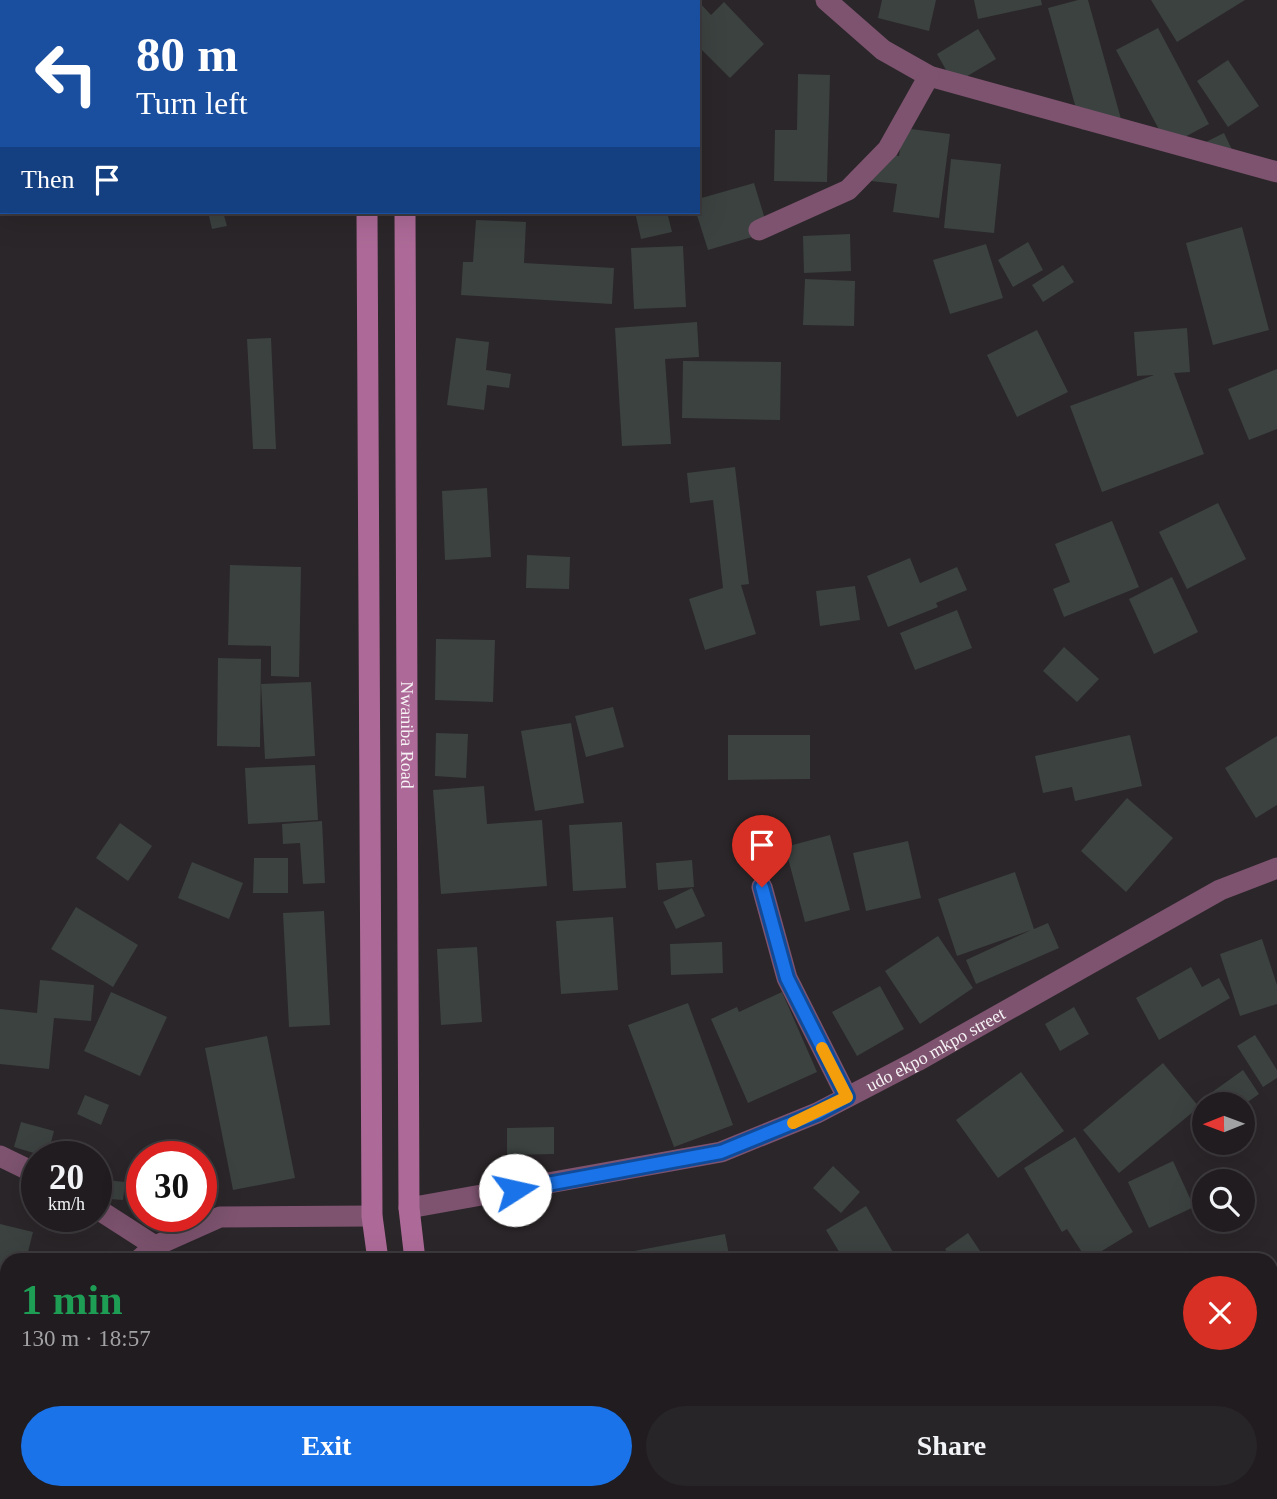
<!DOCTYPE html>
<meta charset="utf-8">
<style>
:root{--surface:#201c1f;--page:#282528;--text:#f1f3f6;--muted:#a2a1a4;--line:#3d3a3d;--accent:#1a73e8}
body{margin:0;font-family:"Times New Roman",serif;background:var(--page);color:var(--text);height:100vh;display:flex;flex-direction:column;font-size:26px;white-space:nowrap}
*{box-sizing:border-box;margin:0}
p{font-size:23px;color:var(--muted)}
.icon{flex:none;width:38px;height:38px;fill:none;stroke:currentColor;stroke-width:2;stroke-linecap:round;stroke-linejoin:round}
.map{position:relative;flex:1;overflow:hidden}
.side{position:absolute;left:0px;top:1253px;width:1278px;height:247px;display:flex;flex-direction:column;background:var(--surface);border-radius:21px 21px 0 0;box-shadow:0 7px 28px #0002,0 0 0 2px var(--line)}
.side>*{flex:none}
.top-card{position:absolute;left:0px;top:0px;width:700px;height:214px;box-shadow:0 7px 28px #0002,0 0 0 2px var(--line);background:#1a4fa0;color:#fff;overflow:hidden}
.needle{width:46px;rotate:269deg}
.buttons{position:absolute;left:1192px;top:1092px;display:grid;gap:14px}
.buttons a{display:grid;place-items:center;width:63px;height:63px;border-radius:50%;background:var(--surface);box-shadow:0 7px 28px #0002,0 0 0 2px var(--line);font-size:35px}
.speed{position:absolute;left:21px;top:1141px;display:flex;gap:14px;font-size:35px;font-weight:700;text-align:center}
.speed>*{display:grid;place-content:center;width:91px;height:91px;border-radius:50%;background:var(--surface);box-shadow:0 7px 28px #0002,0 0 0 2px var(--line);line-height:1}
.speed small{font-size:18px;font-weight:400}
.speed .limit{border:10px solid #d22;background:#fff;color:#111}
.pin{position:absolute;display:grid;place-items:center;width:60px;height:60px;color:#fff;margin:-72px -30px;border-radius:50% 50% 50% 0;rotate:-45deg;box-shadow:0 0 7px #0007}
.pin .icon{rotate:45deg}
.me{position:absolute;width:77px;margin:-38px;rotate:80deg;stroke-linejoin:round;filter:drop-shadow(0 0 5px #0008)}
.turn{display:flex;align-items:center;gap:24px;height:147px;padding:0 21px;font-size:32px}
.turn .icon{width:91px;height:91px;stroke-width:2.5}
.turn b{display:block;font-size:49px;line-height:60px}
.then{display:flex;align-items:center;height:66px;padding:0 21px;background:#0003;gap:14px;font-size:26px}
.round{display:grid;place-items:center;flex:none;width:74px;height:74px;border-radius:37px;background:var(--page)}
.headline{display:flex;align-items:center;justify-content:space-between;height:119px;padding:0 21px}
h1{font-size:42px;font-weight:700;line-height:52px;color:#1e9e55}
.primary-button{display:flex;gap:14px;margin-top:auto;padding:14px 21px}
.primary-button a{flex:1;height:80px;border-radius:42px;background:var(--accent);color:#fff;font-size:28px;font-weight:700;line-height:80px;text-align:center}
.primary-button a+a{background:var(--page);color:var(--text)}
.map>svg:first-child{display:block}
.building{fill:#3b4240}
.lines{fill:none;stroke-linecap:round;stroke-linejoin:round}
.street{stroke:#7d536f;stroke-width:21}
.secondary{stroke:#ad6a98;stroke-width:21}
.route-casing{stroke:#114b97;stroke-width:18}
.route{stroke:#1a73e8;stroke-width:12}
.slow{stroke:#f59e0b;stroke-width:12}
.labels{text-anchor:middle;stroke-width:7;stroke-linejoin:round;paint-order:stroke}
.street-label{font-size:18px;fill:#f6f2f4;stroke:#120f11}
</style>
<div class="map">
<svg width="1277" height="1499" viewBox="0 0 1277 1499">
<rect width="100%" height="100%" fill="#2b2629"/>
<!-- building -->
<g class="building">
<polygon points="882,0 936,0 929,31 878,18"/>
<polygon points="974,0 1041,0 1042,5 978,19"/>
<polygon points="1078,0 1088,0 1121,119 1082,130 1048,8"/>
<polygon points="1151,0 1245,0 1177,42"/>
<polygon points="698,1 711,15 724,2 764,44 730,78 698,46"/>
<polygon points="1158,28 1209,124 1168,146 1116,50"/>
<polygon points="978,29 996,59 954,84 937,54"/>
<polygon points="1228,60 1259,106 1228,127 1197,81"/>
<polygon points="798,74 830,75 827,182 774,181 775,130 797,130"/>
<polygon points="903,128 950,134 939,218 893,212 897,184 871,181 875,152 899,156"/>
<polygon points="1224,133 1236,158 1218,167 1206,142"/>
<polygon points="951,159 1001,164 994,233 944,228"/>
<polygon points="754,183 769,232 708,250 696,212 698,199"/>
<polygon points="208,212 223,212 227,226 212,229"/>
<polygon points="635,212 667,212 672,232 641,239"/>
<polygon points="476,220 526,222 524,263 614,268 612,304 461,295 463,262 473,262"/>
<polygon points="1242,227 1269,330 1213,345 1186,243"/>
<polygon points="850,234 851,271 804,273 803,236"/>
<polygon points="1028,242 1043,270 1013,287 998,260"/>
<polygon points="986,244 1003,298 950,314 933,260"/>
<polygon points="683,246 686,307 634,309 631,248"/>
<polygon points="1063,265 1074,282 1043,302 1032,285"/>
<polygon points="805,279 855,281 854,326 803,325"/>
<polygon points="697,322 699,357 665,359 671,444 622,446 615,328"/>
<polygon points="1187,328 1190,372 1174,373 1204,454 1102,492 1070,406 1154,375 1137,376 1134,332"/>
<polygon points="1037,330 1068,392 1017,417 987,355"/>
<polygon points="271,338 276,449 253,449 247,339"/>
<polygon points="456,338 489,342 486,370 511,374 509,388 487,385 484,410 447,405"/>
<polygon points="683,361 781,362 780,420 682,418"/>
<polygon points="1277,369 1277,429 1249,440 1228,389"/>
<polygon points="735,467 749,584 741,585 756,634 705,650 689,599 723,588 713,500 690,503 687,473"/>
<polygon points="487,488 491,557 445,560 442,491"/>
<polygon points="1218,503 1246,559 1187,589 1159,532"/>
<polygon points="1112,521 1139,587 1064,617 1053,589 1070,582 1055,544"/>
<polygon points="527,555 570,557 569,589 526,588"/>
<polygon points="910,558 920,583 957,567 967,590 936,603 938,607 888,627 867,576"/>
<polygon points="230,565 301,567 299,677 271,676 271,646 228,645"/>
<polygon points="1172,577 1198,632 1154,654 1129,599"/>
<polygon points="855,586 860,620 820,626 816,591"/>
<polygon points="957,610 972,648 915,670 900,633"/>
<polygon points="436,639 495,640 493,702 435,700"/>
<polygon points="1064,647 1099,679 1077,702 1043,671"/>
<polygon points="218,658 261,659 260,747 217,746"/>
<polygon points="311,682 315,756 265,759 261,684"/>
<polygon points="613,707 624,747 586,757 575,716"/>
<polygon points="571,723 584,803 535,811 521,731"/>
<polygon points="436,733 468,734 466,778 435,776"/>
<polygon points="728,735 810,735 810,779 728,780"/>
<polygon points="1130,735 1142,786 1075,801 1072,787 1043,793 1035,756"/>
<polygon points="1277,736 1277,805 1256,818 1225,768"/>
<polygon points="315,765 318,820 248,824 245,768"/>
<polygon points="484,786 487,824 542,820 547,886 441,894 433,790"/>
<polygon points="1127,798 1173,838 1126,892 1081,851"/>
<polygon points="322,821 325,883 303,884 300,843 283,844 282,824"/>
<polygon points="622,822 626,888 573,891 569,825"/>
<polygon points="120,823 152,846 128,881 96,858"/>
<polygon points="830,835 850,910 805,922 785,847"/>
<polygon points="908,841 921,898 866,911 853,853"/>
<polygon points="254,858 288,858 288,893 253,893"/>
<polygon points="692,860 694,887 658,890 656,863"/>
<polygon points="192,862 243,883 229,919 178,898"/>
<polygon points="1015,872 1034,929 1048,923 1059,948 976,984 966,960 1031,930 957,956 938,899"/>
<polygon points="692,888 705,916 676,929 663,902"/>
<polygon points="76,907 138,945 113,987 51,949"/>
<polygon points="324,911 330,1025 289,1027 283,913"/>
<polygon points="613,917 618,990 561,994 556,921"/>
<polygon points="938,936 973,988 920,1024 885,971"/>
<polygon points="1262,939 1277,985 1277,1004 1240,1016 1220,954"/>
<polygon points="722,942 723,973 671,975 670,944"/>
<polygon points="477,947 482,1022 441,1025 437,949"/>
<polygon points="1191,967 1202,987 1219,978 1230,998 1159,1040 1136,998"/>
<polygon points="40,980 94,985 91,1021 54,1018 49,1069 0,1064 0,1009 37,1013"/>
<polygon points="880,986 904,1029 857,1056 832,1012"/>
<polygon points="111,992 167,1017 140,1076 84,1051"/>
<polygon points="782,992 817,1072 748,1103 711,1019 737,1007 739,1012"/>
<polygon points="688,1003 733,1125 674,1147 628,1025"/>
<polygon points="1074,1007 1089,1034 1060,1051 1045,1024"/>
<polygon points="1255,1035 1277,1070 1277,1078 1263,1087 1237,1046"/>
<polygon points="267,1036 295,1178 233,1190 205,1048"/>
<polygon points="1163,1063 1199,1107 1119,1173 1083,1130"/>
<polygon points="1243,1070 1259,1094 1242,1106 1208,1104 1204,1098"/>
<polygon points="1021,1072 1064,1131 998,1178 956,1120"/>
<polygon points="85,1095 109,1105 101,1125 77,1114"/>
<polygon points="21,1122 54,1131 47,1157 14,1147"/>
<polygon points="554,1127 554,1154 507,1155 507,1128"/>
<polygon points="1075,1137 1133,1232 1087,1260 1067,1229 1062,1232 1024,1168"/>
<polygon points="1173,1161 1194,1207 1149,1228 1128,1182"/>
<polygon points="833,1166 860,1192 841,1213 813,1188"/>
<polygon points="96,1179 125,1182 123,1200 96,1198"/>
<polygon points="866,1206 893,1252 880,1260 844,1260 826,1230"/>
<polygon points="0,1224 33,1232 26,1260 7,1260 7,1285 0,1284"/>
<polygon points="968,1233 986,1260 953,1260 945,1249"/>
<polygon points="725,1234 730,1260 630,1260 629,1252"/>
<polygon points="523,1254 524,1260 471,1260 471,1257"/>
<polygon points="7,1450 7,1493 35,1493 32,1495 35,1499 0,1499 0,1455"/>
<polygon points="654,1493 700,1493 689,1499 657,1499"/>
<polygon points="866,1493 889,1493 895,1499 859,1499"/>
<polygon points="928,1493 980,1493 977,1499 941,1499"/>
</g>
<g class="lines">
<!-- street -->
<g class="street">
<polyline points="826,0 883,50 929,76 1277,172"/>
<polyline points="759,230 848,190 888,149 929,76"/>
<polyline points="762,887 787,978 847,1097"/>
<polyline points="0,1156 37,1174"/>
<polyline points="96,1208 155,1246"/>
<path id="s1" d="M409,1208L721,1152L817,1113L917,1061L1220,890L1277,868"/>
<polyline points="139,1260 155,1246 220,1217 372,1216"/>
<polyline points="0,1395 7,1387"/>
<polyline points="1243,1493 1266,1499"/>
</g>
<!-- secondary -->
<g class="secondary">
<polyline points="366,0 366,2"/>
<polyline points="402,0 402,2"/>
<polyline points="367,212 372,1216 378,1260"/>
<path id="s2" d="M405,212L409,1208L415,1260"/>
<polyline points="439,1493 441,1499"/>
<polyline points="480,1493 482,1499"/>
</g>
</g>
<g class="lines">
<defs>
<polyline id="route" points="515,1190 721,1152 817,1113 847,1097 787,978 762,887"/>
</defs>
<!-- route casing -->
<use href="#route" class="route-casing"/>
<!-- route -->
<use href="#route" class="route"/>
<!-- slow -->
<polyline class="slow" points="793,1123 847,1097 822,1048"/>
</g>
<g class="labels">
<!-- street labels -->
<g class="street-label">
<text dy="6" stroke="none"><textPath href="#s2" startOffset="523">Nwaniba Road</textPath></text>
<text dy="6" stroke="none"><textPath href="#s1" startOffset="555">udo ekpo mkpo street</textPath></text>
</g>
</g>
</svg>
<div class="buttons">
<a><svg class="needle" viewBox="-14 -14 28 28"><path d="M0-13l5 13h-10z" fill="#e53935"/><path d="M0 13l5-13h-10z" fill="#a2a1a4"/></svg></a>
<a><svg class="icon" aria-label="search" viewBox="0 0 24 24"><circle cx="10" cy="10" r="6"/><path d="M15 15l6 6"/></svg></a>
</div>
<div class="speed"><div>20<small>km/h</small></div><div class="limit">30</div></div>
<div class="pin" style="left:762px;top:887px;background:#d93025"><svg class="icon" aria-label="arrive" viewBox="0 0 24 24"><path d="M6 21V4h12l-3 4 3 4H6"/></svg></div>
<svg class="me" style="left:515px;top:1190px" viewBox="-20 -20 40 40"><circle r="19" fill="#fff"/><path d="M0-13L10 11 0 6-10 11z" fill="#1a73e8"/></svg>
<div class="top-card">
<div class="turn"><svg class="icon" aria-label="left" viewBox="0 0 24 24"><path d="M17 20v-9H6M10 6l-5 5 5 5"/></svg><div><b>80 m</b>Turn left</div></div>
<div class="then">Then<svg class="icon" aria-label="arrive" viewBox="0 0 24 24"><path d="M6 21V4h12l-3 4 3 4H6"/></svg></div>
</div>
<section class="side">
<div class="headline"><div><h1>1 min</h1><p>130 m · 18:57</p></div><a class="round" style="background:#d93025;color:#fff"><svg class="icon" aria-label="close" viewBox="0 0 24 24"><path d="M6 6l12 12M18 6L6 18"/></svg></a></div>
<div class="primary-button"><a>Exit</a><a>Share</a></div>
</section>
</div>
